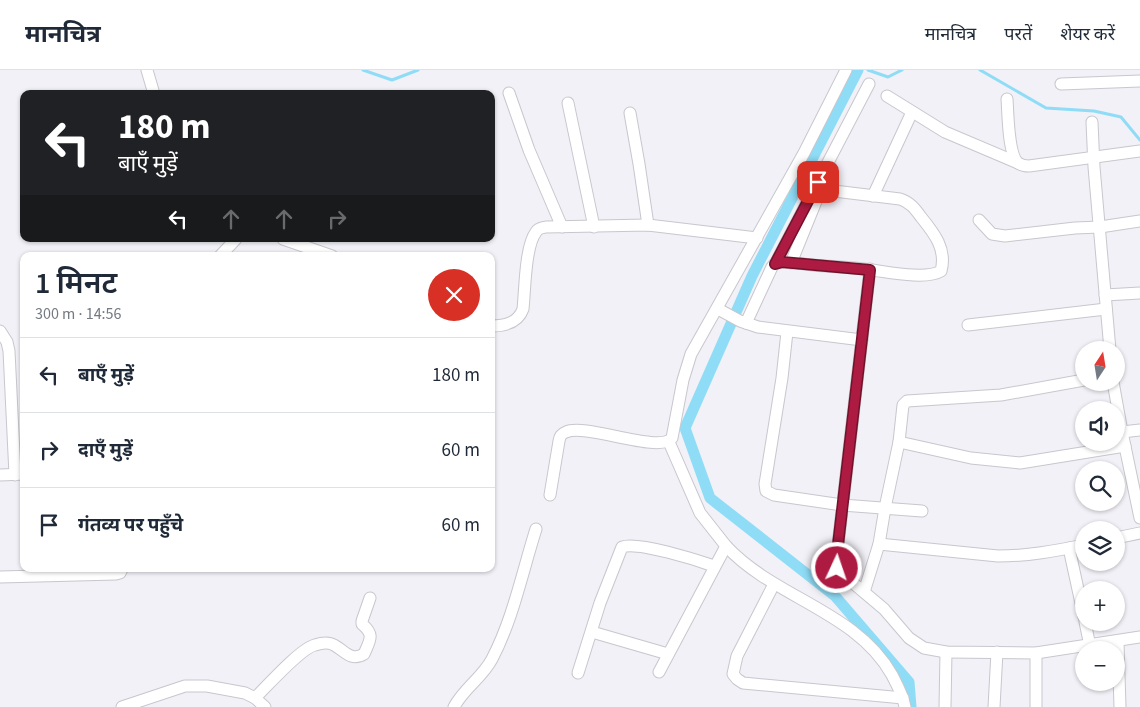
<!DOCTYPE html>
<html lang="hi">
<meta charset="utf-8">
<style>
:root{--surface:#fff;--page:#f2f2f3;--text:#1f2937;--muted:#747a83;--line:#e0e1e3}
body{margin:0;font-family:"Source Sans 3","Noto Sans Devanagari",sans-serif;background:var(--page);color:var(--text);height:100vh;display:flex;flex-direction:column;font-size:19px;white-space:nowrap}
*{box-sizing:border-box;margin:0}
p{font-size:16px;color:var(--muted)}
.icon{flex:none;width:28px;height:28px;fill:none;stroke:currentColor;stroke-width:2;stroke-linecap:round;stroke-linejoin:round}
.map{position:relative;flex:1;overflow:hidden}
.side{position:absolute;left:20px;top:182px;width:475px;height:320px;display:flex;flex-direction:column;background:var(--surface);border-radius:10px;box-shadow:0 1px 4px #0004}
.side>*{flex:none}
.hud{position:absolute;left:20px;top:20px;width:475px;height:152px;border-radius:10px;box-shadow:0 1px 4px #0004;background:#202124;color:#fff;overflow:hidden}
.needle{width:32px;rotate:12deg}
.controls{position:absolute;left:1075px;top:271px;display:grid;gap:10px}
.controls a{display:grid;place-items:center;width:50px;height:50px;border-radius:50%;background:var(--surface);box-shadow:0 1px 4px #0004;font-size:25px}
.pin{position:absolute;display:grid;place-items:center;width:42px;height:42px;color:#fff;margin:-21px;border-radius:10px;box-shadow:0 2px 8px #0006}
.me{position:absolute;width:55px;margin:-28px;rotate:3deg;stroke-linejoin:round;filter:drop-shadow(0 0 4px #0008)}
.turn{display:flex;align-items:center;gap:18px;height:105px;padding:0 15px;font-size:22px}
.turn .icon{width:65px;height:65px;stroke-width:2.5}
.turn b{display:block;font-size:35px;line-height:42px}
.lanes{display:flex;align-items:center;height:48px;padding:0 15px;background:#0003;justify-content:center;gap:25px;direction:ltr}
.lanes .off{opacity:.35}
.round{display:grid;place-items:center;flex:none;width:52px;height:52px;border-radius:26px;background:var(--page)}
.headline{display:flex;align-items:center;justify-content:space-between;height:85px;padding:0 15px}
h1{font-size:30px;font-weight:600;line-height:38px}
ul{padding:0;list-style:none}
li{display:flex;align-items:center;gap:15px;height:75px;padding:0 15px;border-top:1px solid var(--line)}
li div{flex:1}
li b{display:block;font-size:19px}
li em{font-style:normal}
header{display:flex;align-items:center;gap:30px;box-sizing:border-box;height:70px;padding:0 25px;background:var(--surface);border-bottom:1px solid var(--line)}
header strong{font-size:24px}
nav{display:flex;gap:28px;margin-inline-start:auto;font-size:18px}
.map>svg:first-child{display:block}
.lines{fill:none;stroke-linecap:round;stroke-linejoin:round}
.stream{stroke:#8fdcf6;stroke-width:3}
.canal{stroke:#8fdcf6;stroke-width:11}
.minor-casing{stroke:#c7c7cd;stroke-width:13}
.minor{stroke:#fff;stroke-width:11}
.route-casing{stroke:#71122b;stroke-width:12}
.route{stroke:#ae1b42;stroke-width:9}
</style>
<header>
<strong>मानचित्र</strong>
<nav><a>मानचित्र</a><a>परतें</a><a>शेयर करें</a></nav>
</header>
<div class="map">
<svg width="1140" height="637" viewBox="0 0 1140 637">
<rect width="100%" height="100%" fill="#f1f1f7"/>
<g class="lines">
<!-- stream -->
<g class="stream">
<polyline points="363,0 392,10 418,0"/>
<polyline points="868,0 888,7 902,0"/>
<polyline points="980,0 1046,38 1094,41 1121,47 1140,70"/>
</g>
<!-- canal -->
<polyline class="canal" points="858,0 752,206 685,358 710,428 835,526 909,612 911,637"/>
<defs>
<g id="minor">
<polyline points="147,0 154,24"/>
<polyline points="1061,14 1140,11"/>
<polyline points="509,23 529,80 562,157"/>
<polyline points="887,26 945,62 1018,93"/>
<path d="M1007,29C1008,42 1008,84 1018,93C1021,95 1025,96 1029,96L1140,81"/>
<polyline points="568,33 594,157"/>
<polyline points="630,43 639,94 648,155"/>
<polyline points="1092,52 1094,97 1110,280"/>
<polyline points="873,126 912,42"/>
<polyline points="979,150 992,164 1005,166 1075,158 1100,157 1140,151"/>
<polyline points="283,169 332,186"/>
<polyline points="220,186 236,169"/>
<polyline points="775,194 869,14"/>
<polyline points="870,199 836,492 837,498 840,502 884,539 909,568 924,578 946,582 1036,583 1140,567"/>
<polyline points="1105,225 1140,223"/>
<polyline points="718,239 740,251 758,257 862,270"/>
<path d="M746,253L772,197C775,193 777,192 782,192C792,192 803,194 813,195C832,197 852,197 872,200C888,202 926,210 941,201C947,179 934,163 921,147C915,139 910,132 900,129L826,120L819,124L791,193"/>
<polyline points="968,255 1106,239"/>
<path d="M491,256C505,256 518,253 523,239C525,221 525,176 536,162C538,158 542,158 546,157L648,155L757,168"/>
<polyline points="0,261 7,272 9,281 15,405"/>
<polyline points="787,262 782,308 765,414 766,421 774,425 842,435 922,441"/>
<polyline points="1113,312 1122,362 1140,448"/>
<polyline points="1122,362 1140,360"/>
<polyline points="899,372 971,388 1020,393 1125,376"/>
<polyline points="0,405 24,404"/>
<path d="M550,425L559,371C560,366 561,364 566,362C586,353 659,384 672,368L683,310L691,284L804,83L846,0"/>
<polyline points="1116,468 1140,463"/>
<path d="M879,474L998,486C1028,486 1055,481 1084,475"/>
<path d="M726,476C774,528 856,541 892,605C897,615 903,625 905,637"/>
<polyline points="1069,478 1084,547"/>
<polyline points="0,507 116,504 120,503 122,499"/>
<polyline points="774,514 737,586 733,604 737,609 743,613 903,628"/>
<polyline points="864,522 879,474 885,438 899,372 903,335 907,331 1001,325 1084,310"/>
<polyline points="1085,552 1090,576"/>
<polyline points="592,562 668,584"/>
<polyline points="1118,572 1120,637"/>
<polyline points="659,602 726,476 700,443 669,372"/>
<path d="M578,603L600,533L622,477C637,471 697,490 714,496"/>
<path d="M255,628C267,616 301,578 315,575C321,573 329,572 334,575C345,581 351,592 364,584C370,570 375,565 362,554V551L370,528"/>
<polyline points="122,637 185,616 207,616 245,623 255,628 265,637"/>
<path d="M454,637C464,618 482,608 492,589C513,549 522,503 536,459"/>
<polyline points="945,637 946,582"/>
<polyline points="994,637 997,582"/>
<polyline points="1036,637 1036,583"/>
</g>
</defs>
<!-- minor casing -->
<use href="#minor" class="minor-casing"/>
<!-- minor -->
<use href="#minor" class="minor"/>
</g>
<g class="lines">
<defs>
<polyline id="route" points="818,112 775,194 782,192 870,200 836,492 837,498"/>
</defs>
<!-- route casing -->
<use href="#route" class="route-casing"/>
<!-- route -->
<use href="#route" class="route"/>
</g>
</svg>
<div class="controls">
<a><svg class="needle" viewBox="-14 -14 28 28"><path d="M0-13l5 13h-10z" fill="#e53935"/><path d="M0 13l5-13h-10z" fill="#747a83"/></svg></a>
<a><svg class="icon" aria-label="sound" viewBox="0 0 24 24"><path d="M4 9h4l5-4v14l-5-4H4zM17 9q2 3 0 6"/></svg></a>
<a><svg class="icon" aria-label="search" viewBox="0 0 24 24"><circle cx="10" cy="10" r="6"/><path d="M15 15l6 6"/></svg></a>
<a><svg class="icon" aria-label="layers" viewBox="0 0 24 24"><path d="M12 4l9 5-9 5-9-5zM3 14l9 5 9-5"/></svg></a>
<a>+</a>
<a>−</a>
</div>
<div class="pin" style="left:818px;top:112px;background:#d93025"><svg class="icon" aria-label="arrive" viewBox="0 0 24 24"><path d="M6 21V4h12l-3 4 3 4H6"/></svg></div>
<svg class="me" style="left:837px;top:498px" viewBox="-20 -20 40 40"><circle r="17" fill="#ae1b42" stroke="#fff" stroke-width="3"/><path d="M0-11L8 9 0 5-8 9z" fill="#fff"/></svg>
<div class="hud">
<div class="turn"><svg class="icon" aria-label="left" viewBox="0 0 24 24"><path d="M17 20v-9H6M10 6l-5 5 5 5"/></svg><div><b>180 m</b>बाएँ मुड़ें</div></div>
<div class="lanes"><svg class="icon" aria-label="left" viewBox="0 0 24 24"><path d="M17 20v-9H6M10 6l-5 5 5 5"/></svg><svg class="icon off" aria-label="ahead" viewBox="0 0 24 24"><path d="M12 20V5M6 11l6-6 6 6"/></svg><svg class="icon off" aria-label="ahead" viewBox="0 0 24 24"><path d="M12 20V5M6 11l6-6 6 6"/></svg><svg class="icon off" aria-label="right" viewBox="0 0 24 24"><path d="M7 20v-9h11M14 6l5 5-5 5"/></svg></div>
</div>
<section class="side">
<div class="headline"><div><h1>1 मिनट</h1><p>300 m · 14:56</p></div><a class="round" style="background:#d93025;color:#fff"><svg class="icon" aria-label="close" viewBox="0 0 24 24"><path d="M6 6l12 12M18 6L6 18"/></svg></a></div>
<ul>
<li><svg class="icon" aria-label="left" viewBox="0 0 24 24"><path d="M17 20v-9H6M10 6l-5 5 5 5"/></svg><div><b>बाएँ मुड़ें</b></div><em>180 m</em></li>
<li><svg class="icon" aria-label="right" viewBox="0 0 24 24"><path d="M7 20v-9h11M14 6l5 5-5 5"/></svg><div><b>दाएँ मुड़ें</b></div><em>60 m</em></li>
<li><svg class="icon" aria-label="arrive" viewBox="0 0 24 24"><path d="M6 21V4h12l-3 4 3 4H6"/></svg><div><b>गंतव्य पर पहुँचे</b></div><em>60 m</em></li>
</ul>
</section>
</div>
